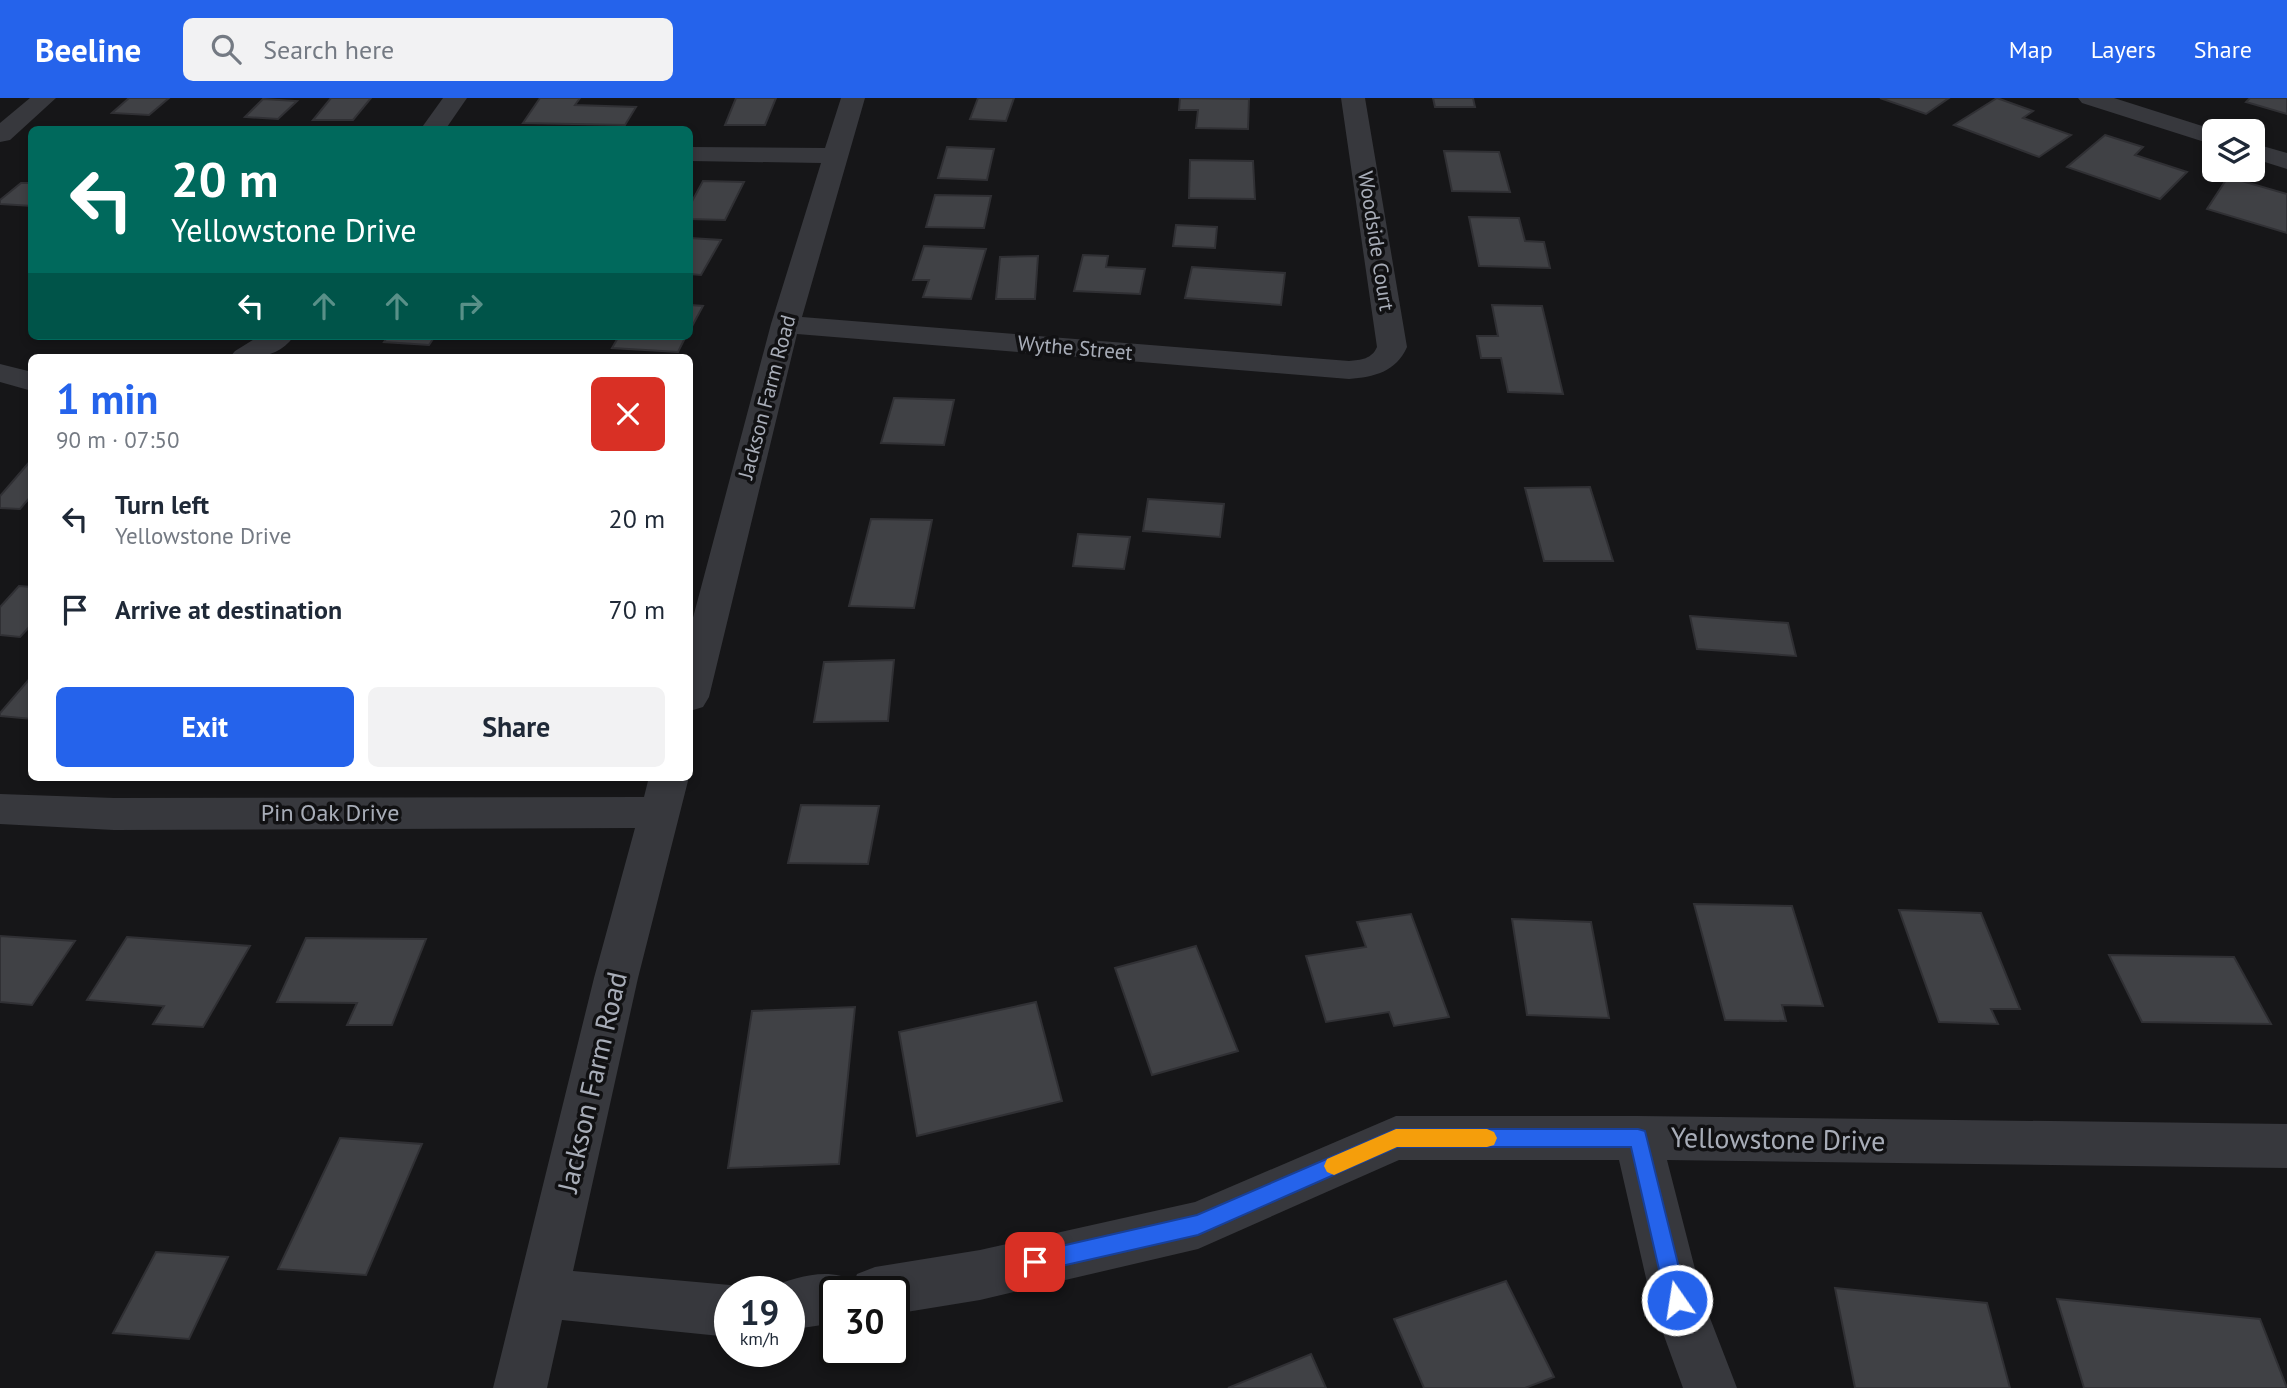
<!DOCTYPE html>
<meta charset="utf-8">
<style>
:root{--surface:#fff;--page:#f2f2f3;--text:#1f2937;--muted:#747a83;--accent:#2563eb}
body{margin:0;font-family:"PT Sans",sans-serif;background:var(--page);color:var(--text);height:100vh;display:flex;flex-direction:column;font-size:26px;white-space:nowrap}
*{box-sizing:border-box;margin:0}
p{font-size:23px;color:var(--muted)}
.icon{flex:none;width:38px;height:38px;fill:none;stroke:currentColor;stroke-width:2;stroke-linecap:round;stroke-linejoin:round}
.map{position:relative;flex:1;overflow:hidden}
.panel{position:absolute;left:28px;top:256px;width:665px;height:427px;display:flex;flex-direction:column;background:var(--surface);border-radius:10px;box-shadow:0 4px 10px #0003}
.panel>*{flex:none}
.hud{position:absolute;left:28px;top:28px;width:665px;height:214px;border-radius:10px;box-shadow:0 4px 10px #0003;background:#00695c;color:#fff;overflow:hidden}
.fabs{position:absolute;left:2202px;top:21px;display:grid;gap:14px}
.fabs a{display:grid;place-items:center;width:63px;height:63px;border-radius:10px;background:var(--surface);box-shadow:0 4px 10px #0003;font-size:35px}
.speed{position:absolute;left:714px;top:1178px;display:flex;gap:14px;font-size:35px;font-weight:700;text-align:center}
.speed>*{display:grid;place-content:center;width:91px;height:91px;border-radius:50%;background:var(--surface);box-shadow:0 4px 10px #0003;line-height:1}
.speed small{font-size:18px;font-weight:400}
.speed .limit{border:4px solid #111;border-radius:10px;background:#fff;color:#111}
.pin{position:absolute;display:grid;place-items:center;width:60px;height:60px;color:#fff;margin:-30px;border-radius:14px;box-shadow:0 4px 10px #0006}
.me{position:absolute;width:77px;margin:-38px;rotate:347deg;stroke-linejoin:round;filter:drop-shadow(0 0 5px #0008)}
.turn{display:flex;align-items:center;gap:24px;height:147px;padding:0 28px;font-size:32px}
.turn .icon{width:91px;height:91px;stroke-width:2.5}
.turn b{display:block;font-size:49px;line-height:60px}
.lanes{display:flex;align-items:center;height:66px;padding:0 28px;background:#0003;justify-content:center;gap:35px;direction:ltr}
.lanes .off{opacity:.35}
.round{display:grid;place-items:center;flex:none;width:74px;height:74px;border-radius:10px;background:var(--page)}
.headline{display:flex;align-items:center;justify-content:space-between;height:119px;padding:0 28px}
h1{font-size:42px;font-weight:700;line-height:52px;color:var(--accent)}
.button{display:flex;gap:14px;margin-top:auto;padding:14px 28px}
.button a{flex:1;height:80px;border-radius:10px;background:var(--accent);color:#fff;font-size:28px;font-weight:700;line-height:80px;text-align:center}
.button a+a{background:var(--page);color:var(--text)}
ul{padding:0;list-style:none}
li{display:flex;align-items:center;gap:21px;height:91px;padding:0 28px}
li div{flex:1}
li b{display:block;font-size:26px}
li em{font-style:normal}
header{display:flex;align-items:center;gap:42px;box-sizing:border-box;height:98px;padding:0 35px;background:var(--accent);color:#fff}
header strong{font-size:33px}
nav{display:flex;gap:38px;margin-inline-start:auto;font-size:24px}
.search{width:490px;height:63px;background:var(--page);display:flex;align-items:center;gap:18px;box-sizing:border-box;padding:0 24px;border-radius:10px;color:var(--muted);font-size:26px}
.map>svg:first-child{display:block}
.building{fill:#404145;stroke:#303034;stroke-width:2}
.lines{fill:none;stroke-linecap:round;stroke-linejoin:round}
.minor{fill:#37383d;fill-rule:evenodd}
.route{fill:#2563eb;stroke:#184099;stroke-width:2}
.slow{fill:#f59e0b}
.labels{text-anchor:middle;stroke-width:7;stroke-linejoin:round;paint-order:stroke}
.far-street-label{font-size:21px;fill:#a8adb8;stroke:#111113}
.street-label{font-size:24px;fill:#a8adb8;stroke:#111113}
.near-street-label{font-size:28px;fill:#a8adb8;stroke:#111113}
</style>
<header>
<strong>Beeline</strong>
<div class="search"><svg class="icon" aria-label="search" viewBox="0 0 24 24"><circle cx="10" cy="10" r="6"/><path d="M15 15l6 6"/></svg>Search here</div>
<nav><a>Map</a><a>Layers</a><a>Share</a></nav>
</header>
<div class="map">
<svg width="2287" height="1290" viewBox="0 0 2287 1290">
<rect width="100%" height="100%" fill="#161618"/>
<!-- building -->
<g class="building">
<polygon points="129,0 169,0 149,17 112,15"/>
<polygon points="331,0 371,0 353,22 313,22"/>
<polygon points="540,0 580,0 575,7 636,9 625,27 523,25"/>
<polygon points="736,0 776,0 765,27 725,27"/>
<polygon points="978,0 1014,0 1006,23 970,21"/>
<polygon points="1180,0 1249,1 1248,31 1196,30 1198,12 1179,12"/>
<polygon points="1433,0 1473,0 1475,9 1435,9"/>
<polygon points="1880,0 1949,0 1926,16"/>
<polygon points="1997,0 2033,13 2023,20 2071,37 2039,59 1954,27"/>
<polygon points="2250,0 2287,0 2287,16 2246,4"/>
<polygon points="263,1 297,3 278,21 245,19"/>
<polygon points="2105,37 2143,49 2135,57 2187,74 2160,101 2067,69"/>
<polygon points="947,49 994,51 987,82 938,80"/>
<polygon points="1444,53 1499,54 1510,94 1452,93"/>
<polygon points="1190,62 1253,63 1255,101 1189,100"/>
<polygon points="2228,79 2287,96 2287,135 2207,111"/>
<polygon points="703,83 744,84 725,122 690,121 690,107"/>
<polygon points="21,85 32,85 32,108 0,106 0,102"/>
<polygon points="935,97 991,98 984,130 926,129"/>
<polygon points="1469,119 1519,120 1525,143 1544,144 1550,170 1479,168"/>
<polygon points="1176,127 1217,129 1215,150 1173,148"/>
<polygon points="690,140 721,142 701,177 690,176"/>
<polygon points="924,148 986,151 971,201 923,199 929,182 913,182"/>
<polygon points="1083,157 1108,158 1106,169 1145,171 1140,196 1074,193"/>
<polygon points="1038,158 1035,201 996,201 1000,159"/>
<polygon points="1192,169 1285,175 1281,207 1185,200"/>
<polygon points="690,207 703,208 690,232"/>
<polygon points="1492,207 1542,208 1563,296 1508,294 1501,260 1481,260 1477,238 1498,238"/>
<polygon points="388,238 435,238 429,247 384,244"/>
<polygon points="619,238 686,238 678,254 612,250"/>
<polygon points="894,300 954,302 944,347 881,345"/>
<polygon points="32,361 32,397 20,411 0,410 0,398"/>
<polygon points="1590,389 1613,463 1544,463 1525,390"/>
<polygon points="1148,401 1224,406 1220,439 1143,433"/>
<polygon points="871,421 932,422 914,510 849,508"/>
<polygon points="1078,436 1130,439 1124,471 1073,468"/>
<polygon points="19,488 32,489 32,526 20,539 0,537 0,509"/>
<polygon points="1690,518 1788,525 1796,558 1697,551"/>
<polygon points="894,562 888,623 814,624 824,564"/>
<polygon points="32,578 32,621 0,618 0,615"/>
<polygon points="801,707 879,708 868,766 788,765"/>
<polygon points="1694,806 1792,808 1823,908 1782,907 1786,923 1725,922"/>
<polygon points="1899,812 1981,815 2020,911 1991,911 1998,926 1939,924"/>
<polygon points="1411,816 1449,919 1394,928 1389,914 1326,924 1306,858 1366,849 1357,824"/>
<polygon points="1512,821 1591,824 1609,920 1527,917"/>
<polygon points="0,838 75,843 32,907 0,904"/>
<polygon points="127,839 250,848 203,929 153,926 164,908 87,902"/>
<polygon points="306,840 426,841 392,927 347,927 357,905 277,904"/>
<polygon points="1196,848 1238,953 1152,977 1115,870"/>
<polygon points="2109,857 2234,859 2271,926 2142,924"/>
<polygon points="1036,904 1062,1003 917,1038 899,934"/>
<polygon points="855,909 839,1066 728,1070 752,913"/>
<polygon points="340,1040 422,1046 366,1177 278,1171"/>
<polygon points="156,1154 228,1159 189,1241 113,1235"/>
<polygon points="1506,1183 1554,1279 1525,1290 1424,1290 1394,1221"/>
<polygon points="1835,1190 1987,1205 2010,1290 1855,1290"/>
<polygon points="2057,1201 2260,1221 2287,1290 2084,1290"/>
<polygon points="1311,1256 1326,1290 1228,1290"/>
</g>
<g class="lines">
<!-- minor -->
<g class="minor">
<polygon points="30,0 56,0 10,42 0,44 0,25"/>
<polygon points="443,0 467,0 445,32 420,32"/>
<path d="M841,0H865L802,219L1349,263C1361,262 1372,261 1377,249L1341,0H1365L1407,249C1396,274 1374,279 1349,281L797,236L709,599L703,609L690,613V531L771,226L821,65L690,63V49L825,50Z"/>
<polygon points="2078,0 2114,0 2218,33 2214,33 2214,47 2082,5"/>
<polygon points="2252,45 2287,55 2287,71 2252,60"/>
<path d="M259,238H294C278,261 255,259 230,259L235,253Z"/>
<polygon points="0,266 32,274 32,293 0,284"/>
<polygon points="649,679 689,679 638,880 573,1173 730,1187 745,1194 730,1194 730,1239 562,1222 547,1290 493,1290 594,880 635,730 114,732 0,726 0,696 114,700 644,699"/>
<path d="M1396,1018H1638L2287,1026V1070L1667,1062L1703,1202L1737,1290H1683L1651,1202L1619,1062H1399L1198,1151L980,1202L894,1216V1194H835V1225L789,1232V1194H769L771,1189C795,1179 831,1168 854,1184L857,1176L875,1169L980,1152L1195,1104Z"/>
</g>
</g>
<!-- route -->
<polygon class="route" points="1396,1031 1638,1031 1645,1033 1687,1202 1684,1209 1677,1212 1669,1209 1666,1202 1631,1049 1397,1049 1198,1137 1035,1174 1027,1171 1024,1164 1027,1157 1035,1154 1197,1117"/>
<!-- slow -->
<polygon class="slow" points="1396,1031 1487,1031 1494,1034 1497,1040 1494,1047 1487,1049 1397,1049 1334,1077 1327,1074 1324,1068 1327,1061"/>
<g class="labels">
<!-- far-street labels -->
<g class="far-street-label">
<text transform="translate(1376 143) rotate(81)" y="7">Woodside Court</text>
<text transform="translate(1075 250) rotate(5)" y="7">Wythe Street</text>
<text transform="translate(767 299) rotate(-75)" y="7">Jackson Farm Road</text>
</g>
<!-- street labels -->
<g class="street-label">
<text x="330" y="723">Pin Oak Drive</text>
</g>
<!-- near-street labels -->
<g class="near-street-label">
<text transform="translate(592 984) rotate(-77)" y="10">Jackson Farm Road</text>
<text transform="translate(1778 1041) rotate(1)" y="10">Yellowstone Drive</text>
</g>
</g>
</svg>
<div class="fabs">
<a><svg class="icon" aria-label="layers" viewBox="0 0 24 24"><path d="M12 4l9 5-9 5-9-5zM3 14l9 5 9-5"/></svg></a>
</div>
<div class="speed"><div>19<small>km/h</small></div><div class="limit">30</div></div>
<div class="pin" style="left:1035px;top:1164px;background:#d93025"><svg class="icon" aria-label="arrive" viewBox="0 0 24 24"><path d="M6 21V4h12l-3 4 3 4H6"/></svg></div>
<svg class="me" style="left:1677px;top:1202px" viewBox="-20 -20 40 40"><circle r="17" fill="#2563eb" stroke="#fff" stroke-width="3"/><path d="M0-11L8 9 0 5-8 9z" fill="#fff"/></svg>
<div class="hud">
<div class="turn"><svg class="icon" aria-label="left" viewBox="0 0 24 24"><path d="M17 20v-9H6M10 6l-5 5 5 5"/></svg><div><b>20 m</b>Yellowstone Drive</div></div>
<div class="lanes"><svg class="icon" aria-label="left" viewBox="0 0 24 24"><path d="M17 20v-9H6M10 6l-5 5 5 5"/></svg><svg class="icon off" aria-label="ahead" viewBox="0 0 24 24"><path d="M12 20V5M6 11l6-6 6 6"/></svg><svg class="icon off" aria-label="ahead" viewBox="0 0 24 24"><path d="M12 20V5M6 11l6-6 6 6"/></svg><svg class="icon off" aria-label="right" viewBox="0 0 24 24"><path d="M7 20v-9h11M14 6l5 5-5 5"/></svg></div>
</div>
<section class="panel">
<div class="headline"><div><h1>1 min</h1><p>90 m · 07:50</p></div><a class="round" style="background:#d93025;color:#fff"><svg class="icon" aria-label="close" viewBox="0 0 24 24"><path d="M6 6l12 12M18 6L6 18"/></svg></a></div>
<ul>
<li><svg class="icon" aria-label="left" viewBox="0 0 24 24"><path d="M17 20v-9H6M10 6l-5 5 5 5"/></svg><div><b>Turn left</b><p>Yellowstone Drive</p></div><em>20 m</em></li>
<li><svg class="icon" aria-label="arrive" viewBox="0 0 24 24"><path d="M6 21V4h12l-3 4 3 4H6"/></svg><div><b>Arrive at destination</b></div><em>70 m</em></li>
</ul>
<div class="button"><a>Exit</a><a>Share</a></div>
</section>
</div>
